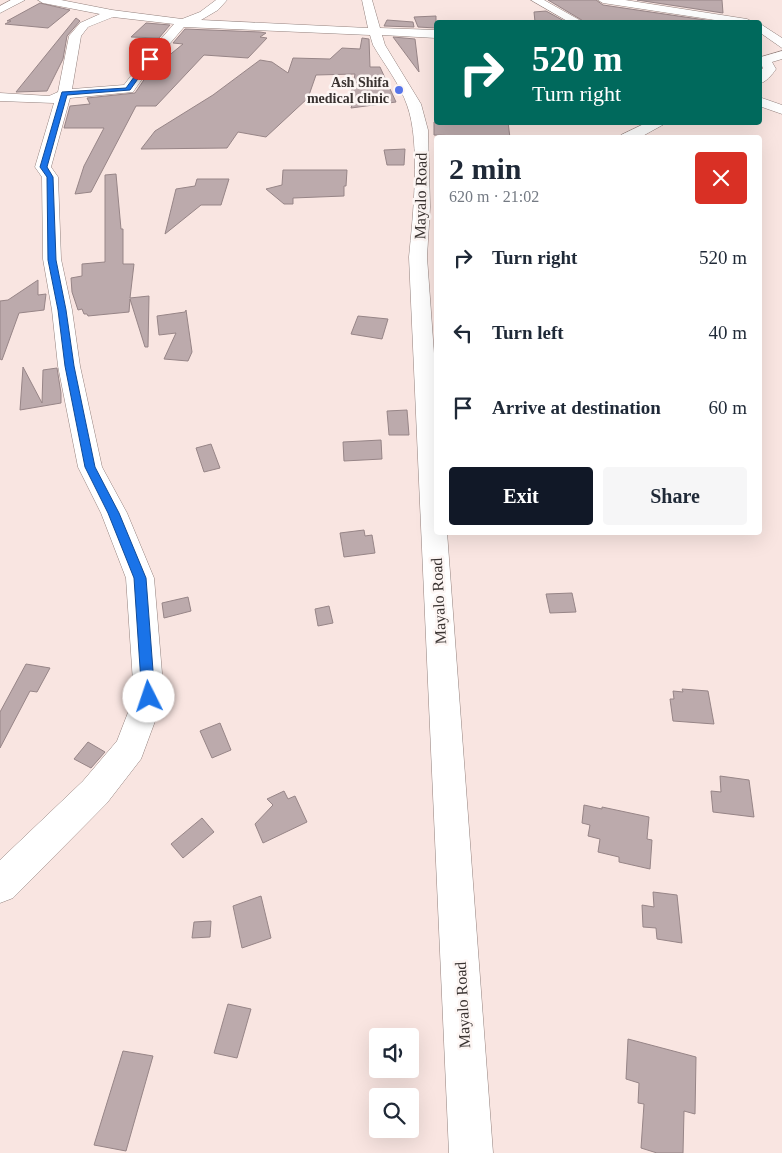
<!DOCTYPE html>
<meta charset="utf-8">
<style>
:root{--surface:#fff;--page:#f6f6f7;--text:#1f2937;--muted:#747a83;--accent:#111827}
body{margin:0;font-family:"Times New Roman",serif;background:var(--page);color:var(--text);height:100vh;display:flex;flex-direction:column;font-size:19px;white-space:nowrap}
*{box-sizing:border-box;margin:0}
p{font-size:16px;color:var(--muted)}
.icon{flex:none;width:28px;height:28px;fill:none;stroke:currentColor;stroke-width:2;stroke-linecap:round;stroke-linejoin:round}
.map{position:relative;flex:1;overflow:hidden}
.panel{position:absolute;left:434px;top:135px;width:328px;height:400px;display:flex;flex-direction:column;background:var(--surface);border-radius:5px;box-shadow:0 5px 20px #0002}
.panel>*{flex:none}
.guide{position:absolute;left:434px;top:20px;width:328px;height:105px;border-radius:5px;box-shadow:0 5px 20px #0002;background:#00695c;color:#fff;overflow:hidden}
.fabs{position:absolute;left:369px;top:1028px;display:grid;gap:10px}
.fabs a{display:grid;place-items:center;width:50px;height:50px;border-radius:5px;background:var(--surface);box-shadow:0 5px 20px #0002;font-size:25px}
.pin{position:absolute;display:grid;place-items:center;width:42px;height:42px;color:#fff;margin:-21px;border-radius:10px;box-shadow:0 2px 8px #0006}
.me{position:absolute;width:55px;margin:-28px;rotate:356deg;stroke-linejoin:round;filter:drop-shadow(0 0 4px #0008)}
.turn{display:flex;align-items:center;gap:18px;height:105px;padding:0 15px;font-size:22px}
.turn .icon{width:65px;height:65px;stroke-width:2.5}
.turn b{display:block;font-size:35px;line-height:42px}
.round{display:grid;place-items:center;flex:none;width:52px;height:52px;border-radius:5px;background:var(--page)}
.headline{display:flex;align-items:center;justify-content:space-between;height:85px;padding:0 15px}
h1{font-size:30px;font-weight:800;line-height:38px}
.primary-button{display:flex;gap:10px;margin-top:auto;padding:10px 15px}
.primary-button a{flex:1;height:58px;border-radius:5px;background:var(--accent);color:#fff;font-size:20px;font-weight:800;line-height:58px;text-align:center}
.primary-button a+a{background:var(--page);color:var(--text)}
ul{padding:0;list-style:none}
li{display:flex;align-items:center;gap:15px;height:75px;padding:0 15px}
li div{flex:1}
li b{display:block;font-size:19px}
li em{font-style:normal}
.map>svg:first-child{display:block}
.building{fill:#bcaaac;stroke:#978587}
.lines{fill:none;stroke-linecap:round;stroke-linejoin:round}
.minor-casing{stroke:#93817d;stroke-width:1}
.minor{fill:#fff;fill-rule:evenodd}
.route{fill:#1a73e8;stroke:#114b97}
.poi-dot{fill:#5675ea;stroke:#fdf6f4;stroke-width:2}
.labels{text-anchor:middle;stroke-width:5;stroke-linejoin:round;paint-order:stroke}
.far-poi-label{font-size:14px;font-weight:bold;fill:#3a3331;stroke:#fdf6f4;text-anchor:end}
.street-label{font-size:16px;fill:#3a3331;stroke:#fdf6f4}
</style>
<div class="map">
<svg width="782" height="1153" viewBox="0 0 782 1153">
<rect width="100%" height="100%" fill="#f9e5e1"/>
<!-- building -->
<g class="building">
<polygon points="548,0 596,0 603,5 712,21 585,22"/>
<polygon points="637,0 722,0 723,13"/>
<polygon points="40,3 70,10 48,28 5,24 11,21 7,21"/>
<polygon points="546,11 566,22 535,22 534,12"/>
<polygon points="436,16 436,28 418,27 414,17"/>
<polygon points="76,18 80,21 67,36 63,59 47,91 16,92"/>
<polygon points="387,20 413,22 414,27 384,26"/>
<polygon points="146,23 170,25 159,38 131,37"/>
<polygon points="185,29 260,32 266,33 260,37 267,38 248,58 204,55 156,106 136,106 91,192 75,194 84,166 104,128 64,128 70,106 90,104 87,98 135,93 150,71 183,44 173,43"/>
<polygon points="393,37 415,39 419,72"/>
<polygon points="362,38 369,39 370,67 380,67 396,102 351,108 352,105 349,105 355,74 316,75 308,98 266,137 238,132 227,148 141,149 155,131 213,95 260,60 272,62 288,73 293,58 330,59 342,48 360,49"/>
<polygon points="434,122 508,122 510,138 434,135"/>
<polygon points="405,149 404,165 387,165 384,150"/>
<polygon points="283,170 347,170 346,186 344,186 344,196 293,198 293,204 284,204 266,189 282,185"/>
<polygon points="116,174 121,229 123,229 123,264 134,264 130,298 149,296 148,347 145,347 130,299 129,312 88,316 87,314 84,314 82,309 78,310 72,292 71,278 82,276 82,264 105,262 105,175"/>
<polygon points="197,179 229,179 221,205 201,205 165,234 176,189 195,186"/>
<polygon points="38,280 38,295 46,294 44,310 19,313 2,360 0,359 0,301 8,300"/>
<polygon points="186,310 192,352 188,361 164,359 176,333 159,335 157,316 185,312"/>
<polygon points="358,316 388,319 382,339 351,334"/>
<polygon points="23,367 42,403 43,370 57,368 61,393 61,403 20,410"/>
<polygon points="407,410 409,435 389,435 387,411"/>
<polygon points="381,440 382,459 344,461 343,442"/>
<polygon points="211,444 220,468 204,472 196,448"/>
<polygon points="364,530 365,536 372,535 375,553 344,557 340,533"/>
<polygon points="572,593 576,612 550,613 546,594"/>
<polygon points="188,597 191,611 164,618 162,603"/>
<polygon points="329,606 333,623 318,626 315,609"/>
<polygon points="26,664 50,668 37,692 30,691 0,748 0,712"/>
<polygon points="682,689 708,691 714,724 673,721 670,699 674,699 673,691 683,692"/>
<polygon points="220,723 231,750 212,758 200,731"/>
<polygon points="88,742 105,752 91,768 74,759"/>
<polygon points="720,776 749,780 754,817 713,812 711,791 721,792"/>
<polygon points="284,791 288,799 295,796 307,822 263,843 255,824 273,805 267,799"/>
<polygon points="584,805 602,809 602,807 649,817 647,839 652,840 650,869 619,862 619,857 598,852 600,839 588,836 590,825 582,823"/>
<polygon points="202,818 214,832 183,858 171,844"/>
<polygon points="653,892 677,895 682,943 657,939 656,928 643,927 642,905 654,907"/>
<polygon points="261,896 271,938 242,948 233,906"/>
<polygon points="211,921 210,937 192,938 194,922"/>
<polygon points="228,1004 251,1009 237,1058 214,1053"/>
<polygon points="628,1039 696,1057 695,1114 684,1111 683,1153 657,1153 641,1148 644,1104 638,1103 639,1083 626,1079"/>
<polygon points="123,1051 153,1056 126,1151 94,1145"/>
</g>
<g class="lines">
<defs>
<g id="minor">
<polygon points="11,0 25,0 0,13 0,6"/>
<path d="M38,0H61L112,10L182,19L200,12L216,0H227L218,10L201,20L368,28L362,0H372L380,28L436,30V38L382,35L385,45L421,104L428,130L430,207L427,257L436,381V532H447L493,1153H449L409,257C413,216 421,143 407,105C400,84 384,64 373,45L370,35L184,27L154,62L133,92L70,98L51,167L58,177L61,259L72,310L80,366L102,467L127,513L154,578L164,697L141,759L107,803L13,898L0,903V860L83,781L117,741L134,697L126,578L101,513L78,467L58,366L52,310L43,259L42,177L35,167L54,103L0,101V93L49,96L58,92L69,36L80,23L100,14L43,3ZM113,17L174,24L146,56L124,85L72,89L81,36L88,27Z"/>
<polygon points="531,0 544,0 583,22 569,22"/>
<polygon points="598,0 625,0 747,19 753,22 728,22 603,3"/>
<polygon points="759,23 782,38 782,48 759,32"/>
<path d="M782,51V59L772,62L776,69C772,75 766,82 759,84V73L763,68L759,60L761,57Z"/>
<polygon points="759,97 782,105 782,114 759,106"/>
<polygon points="648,122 668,122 639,138 619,138 621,135"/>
</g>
</defs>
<!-- minor casing -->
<use href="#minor" class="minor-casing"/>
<!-- minor -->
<use href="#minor" class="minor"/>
</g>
<!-- route -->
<polygon class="route" points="148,58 152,59 130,90 67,95 47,167 53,177 56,260 66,310 74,366 95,467 119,513 146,578 155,697 153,701 149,702 144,701 142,697 134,578 108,513 85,467 65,366 58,310 48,260 47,177 40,167 62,92 126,88"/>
<!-- markers -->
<circle class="poi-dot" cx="399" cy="90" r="5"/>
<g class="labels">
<!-- far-poi labels -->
<g class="far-poi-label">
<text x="389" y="87">Ash Shifa<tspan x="389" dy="16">medical clinic</tspan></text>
</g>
<!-- street labels -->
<g class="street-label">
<text transform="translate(420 196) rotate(-89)" y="6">Mayalo Road</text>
<text transform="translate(438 601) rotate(-93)" y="6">Mayalo Road</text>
<text transform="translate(462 1005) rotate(-93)" y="6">Mayalo Road</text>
</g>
</g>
</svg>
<div class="fabs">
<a><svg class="icon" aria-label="sound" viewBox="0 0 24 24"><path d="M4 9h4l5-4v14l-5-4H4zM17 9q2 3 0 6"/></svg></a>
<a><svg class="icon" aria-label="search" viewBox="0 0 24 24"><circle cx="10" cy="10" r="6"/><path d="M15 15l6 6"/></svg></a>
</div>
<div class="pin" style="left:150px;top:59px;background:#d93025"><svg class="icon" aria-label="arrive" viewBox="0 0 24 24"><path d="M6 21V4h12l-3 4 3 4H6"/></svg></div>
<svg class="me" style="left:149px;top:697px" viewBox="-20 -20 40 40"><circle r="19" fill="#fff"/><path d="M0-13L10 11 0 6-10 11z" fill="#1a73e8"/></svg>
<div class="guide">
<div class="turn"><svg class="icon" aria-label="right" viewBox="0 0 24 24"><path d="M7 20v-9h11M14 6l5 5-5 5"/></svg><div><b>520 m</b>Turn right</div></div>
</div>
<section class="panel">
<div class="headline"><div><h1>2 min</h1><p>620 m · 21:02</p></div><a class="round" style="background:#d93025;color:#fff"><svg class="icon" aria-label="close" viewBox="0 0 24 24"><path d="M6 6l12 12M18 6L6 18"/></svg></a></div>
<ul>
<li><svg class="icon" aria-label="right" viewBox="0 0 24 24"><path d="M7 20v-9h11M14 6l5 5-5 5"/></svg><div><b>Turn right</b></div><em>520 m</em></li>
<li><svg class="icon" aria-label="left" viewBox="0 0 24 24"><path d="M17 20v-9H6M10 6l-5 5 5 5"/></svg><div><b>Turn left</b></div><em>40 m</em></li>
<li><svg class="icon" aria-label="arrive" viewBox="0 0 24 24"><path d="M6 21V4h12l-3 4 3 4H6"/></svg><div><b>Arrive at destination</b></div><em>60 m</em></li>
</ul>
<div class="primary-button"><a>Exit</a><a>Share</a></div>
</section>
</div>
